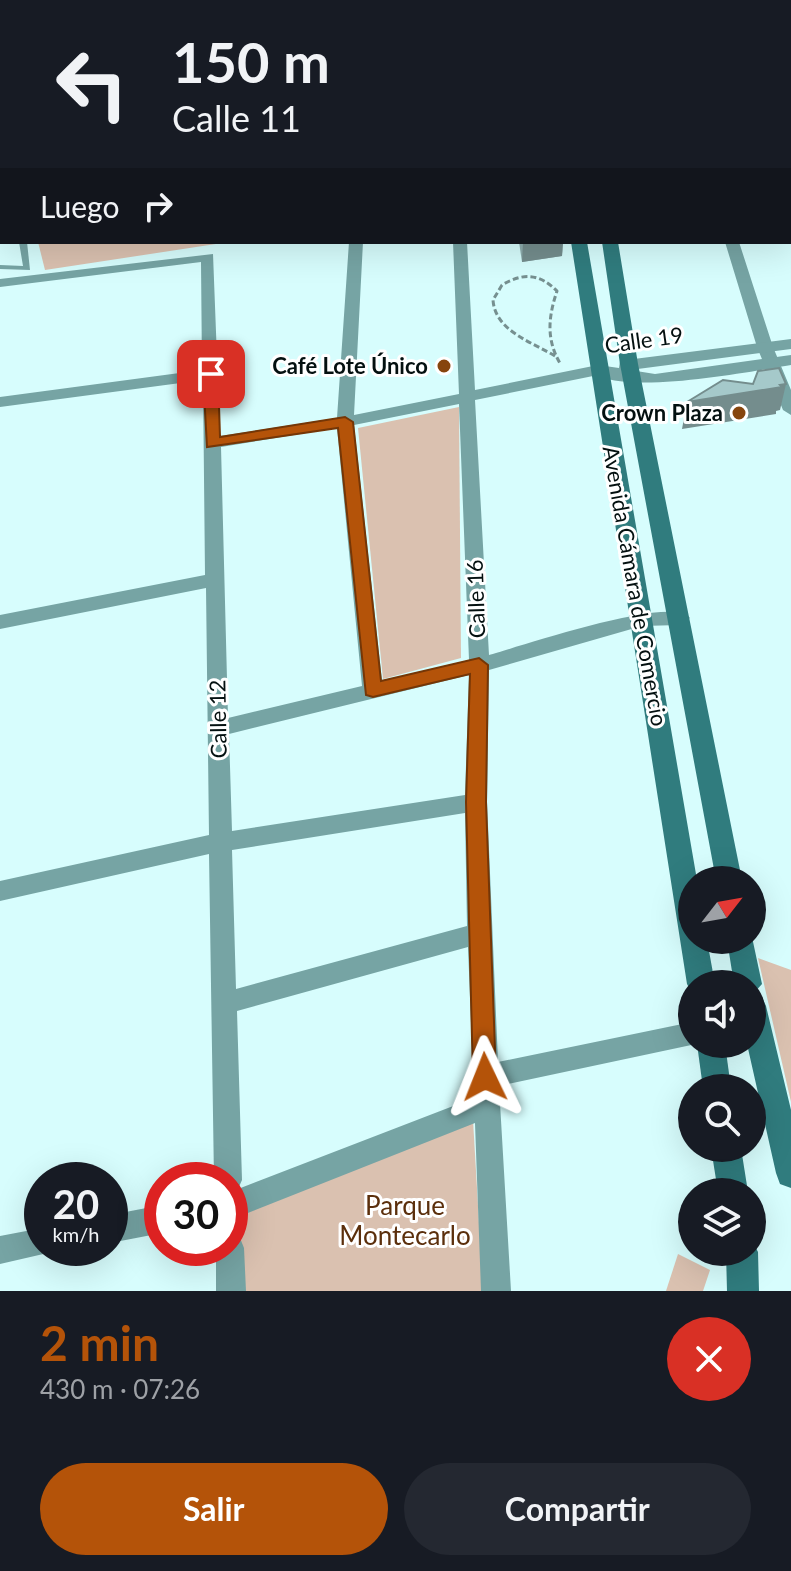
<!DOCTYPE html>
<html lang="es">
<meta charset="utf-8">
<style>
:root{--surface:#171b24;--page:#242831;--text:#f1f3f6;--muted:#9ea1a6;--accent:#b45309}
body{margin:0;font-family:Lato,sans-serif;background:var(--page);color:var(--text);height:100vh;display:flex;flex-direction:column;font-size:30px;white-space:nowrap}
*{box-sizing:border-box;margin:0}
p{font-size:26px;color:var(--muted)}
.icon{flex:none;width:44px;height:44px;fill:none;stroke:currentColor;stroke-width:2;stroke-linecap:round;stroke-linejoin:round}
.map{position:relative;height:1291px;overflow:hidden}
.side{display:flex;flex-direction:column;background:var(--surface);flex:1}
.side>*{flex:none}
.hud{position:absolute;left:0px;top:0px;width:792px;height:244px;box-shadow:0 8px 32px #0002;background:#171b24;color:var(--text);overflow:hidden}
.needle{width:52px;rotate:59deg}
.controls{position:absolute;left:678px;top:866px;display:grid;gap:16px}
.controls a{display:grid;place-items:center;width:88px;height:88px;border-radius:50%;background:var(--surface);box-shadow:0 8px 32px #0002;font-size:40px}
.speed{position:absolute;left:24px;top:1162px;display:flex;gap:16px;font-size:40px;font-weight:700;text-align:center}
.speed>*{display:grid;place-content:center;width:104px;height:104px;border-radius:50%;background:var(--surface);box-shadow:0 8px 32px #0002;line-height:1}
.speed small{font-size:20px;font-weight:400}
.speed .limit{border:12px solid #d22;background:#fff;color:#111}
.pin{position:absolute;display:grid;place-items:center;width:68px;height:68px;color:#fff;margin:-34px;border-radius:16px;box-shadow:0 4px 12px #0006}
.me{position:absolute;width:88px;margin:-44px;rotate:358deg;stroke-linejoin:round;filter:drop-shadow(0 0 6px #0008)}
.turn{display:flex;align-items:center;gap:28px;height:168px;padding:0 40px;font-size:36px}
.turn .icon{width:104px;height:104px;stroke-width:2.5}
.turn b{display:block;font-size:56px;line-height:68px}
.then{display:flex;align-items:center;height:76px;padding:0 40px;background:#0003;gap:16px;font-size:30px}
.round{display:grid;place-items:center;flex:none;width:84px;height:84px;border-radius:42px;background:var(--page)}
.head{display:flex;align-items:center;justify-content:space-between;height:136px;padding:0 40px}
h1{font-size:48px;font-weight:700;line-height:60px;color:var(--accent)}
.primary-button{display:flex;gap:16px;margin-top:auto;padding:16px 40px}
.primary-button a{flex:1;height:92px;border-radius:48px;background:var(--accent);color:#fff;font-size:32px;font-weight:700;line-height:92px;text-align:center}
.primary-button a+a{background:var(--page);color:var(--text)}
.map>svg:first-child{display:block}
.green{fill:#dac1b0}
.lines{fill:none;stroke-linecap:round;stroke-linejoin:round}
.path{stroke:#769090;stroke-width:3;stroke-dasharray:6 3;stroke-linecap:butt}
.service{fill:#76a4a4;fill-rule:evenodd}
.minor{fill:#76a4a4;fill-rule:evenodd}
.tertiary{fill:#76a4a4;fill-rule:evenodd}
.secondary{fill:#307c7e;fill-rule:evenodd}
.wall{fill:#8eadae}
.shaded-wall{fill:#748d8d}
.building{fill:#a5c9ca;stroke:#748d8d;stroke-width:2}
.route{fill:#b45309;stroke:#753606;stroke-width:2}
.poi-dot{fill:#86450d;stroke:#fff;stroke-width:3}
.labels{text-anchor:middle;stroke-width:6;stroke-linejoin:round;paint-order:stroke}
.street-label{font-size:22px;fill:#041010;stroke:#fff}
.poi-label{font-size:22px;font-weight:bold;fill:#041010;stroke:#fff;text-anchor:end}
.near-park-label{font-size:26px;fill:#5b2f0c;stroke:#fff}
</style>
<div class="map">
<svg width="791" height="1291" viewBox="0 0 791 1291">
<rect width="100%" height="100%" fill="#d7fdfd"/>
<!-- green -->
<g class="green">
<polygon points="38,242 229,242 45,270"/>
<polygon points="459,407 461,658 383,679 358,428"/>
<polygon points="758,958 791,970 791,1102"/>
<polygon points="473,1120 483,1291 241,1291 234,1213"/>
<polygon points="678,1254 710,1270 703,1291 666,1291"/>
</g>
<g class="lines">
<!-- path -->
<path class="path" d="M555,356C532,342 495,331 493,300L502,285C524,272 540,274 557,291C548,318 546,340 561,365"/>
<!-- service -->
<g class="service">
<rect x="0" y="180" width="2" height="4"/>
<polygon points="19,242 27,242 30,270 0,269 0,265 23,266"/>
</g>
<!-- minor -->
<g class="minor">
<polygon points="0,0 6,1 7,2 2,2 0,6"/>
<polygon points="188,0 204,0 205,2 189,2"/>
<polygon points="327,0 338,0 339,2 328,2"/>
<polygon points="401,0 412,0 412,1 402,2"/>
<polygon points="631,0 641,0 642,2 632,2"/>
<rect x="790" y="14" width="1" height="6"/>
<rect x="790" y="37" width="1" height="6"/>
<polygon points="0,131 2,132 2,146 0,145"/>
<rect x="790" y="165" width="1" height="8"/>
<path d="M349,242H363L354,415L459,394L453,242H467L475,390L598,365L606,370L598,375L475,400L489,655C519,647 673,594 690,618L680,625L642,626L489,670L487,802L498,1062L692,1022V1044H696L499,1086L511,1291H481L475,1123L230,1220V1180H214L209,854L0,901V881L209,835L206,588L0,629V615L205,575L203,380L0,407V397L202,370L201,262L0,287V279L213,254L220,436L337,418ZM459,404L469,660L382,681L354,425ZM337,428L362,686L228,718L221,447ZM469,675L465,795L232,831L229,734ZM465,813L467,926L236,989L232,850ZM468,947L474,1098L238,1189L242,1180L237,1011Z"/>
<polygon points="725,242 739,242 773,347 791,390 791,415 783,410 757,347"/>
<polygon points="162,1205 162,1233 110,1243 110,1215"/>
<polygon points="42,1228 42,1248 54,1248 52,1252 0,1264 0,1236"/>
<polygon points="230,1234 240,1238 244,1248 246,1291 216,1291 216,1248 230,1248"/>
</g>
<!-- tertiary -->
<g class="tertiary">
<rect x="0" y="164" width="2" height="8"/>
<path d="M791,339V349L630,370L655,374L791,355V365C751,371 618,398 589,370L598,365L619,368L620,361L626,360Z"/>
</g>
<!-- secondary -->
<g class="secondary">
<polygon points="492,0 504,0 505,2 493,2"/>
<polygon points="511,0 523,0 524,2 512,2"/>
<polygon points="571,242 587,242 697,880 692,880 692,940 707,940 715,984 692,984 692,993 687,984"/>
<polygon points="602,242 618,242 638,364 742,880 716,880 620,364"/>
<polygon points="752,937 762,984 753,994 762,997 766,1006 791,1110 791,1188 780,1184 776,1173 747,1044 752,1044 752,984 734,984 727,940"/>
<polygon points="697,1044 725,1044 731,1088 703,1088"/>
<polygon points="711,1148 741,1148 748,1192 718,1192"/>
<polygon points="752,1240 758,1252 759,1291 727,1291 726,1252 752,1252"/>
</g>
</g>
<!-- wall -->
<g class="wall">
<polygon points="790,90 791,91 791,130 790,130"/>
<polygon points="519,242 563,242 562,256 522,262"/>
</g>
<!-- shaded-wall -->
<g class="shaded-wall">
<polygon points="523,242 563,242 562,256 522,262"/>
<polygon points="786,384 780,410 776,411 776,414 682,429 687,402"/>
</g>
<!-- building -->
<polygon class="building" points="779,368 786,384 780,385 782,387 687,402 723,380 753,384 758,371"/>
<!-- route -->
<polygon class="route" points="211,369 218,374 220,437 345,417 353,422 381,681 479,658 488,665 486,802 496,1077 493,1085 485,1088 476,1085 473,1077 466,802 470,674 373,697 366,695 338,428 207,447 203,374"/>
<!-- markers -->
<g class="poi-dot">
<circle cx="444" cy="366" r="8"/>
<circle cx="739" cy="413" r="8"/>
</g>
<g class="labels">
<!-- street labels -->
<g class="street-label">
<text transform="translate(644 340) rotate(-8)" y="8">Calle 19</text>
<text transform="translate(635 586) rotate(80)" y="8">Avenida Cámara de Comercio</text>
<text transform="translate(476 599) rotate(-92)" y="8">Calle 16</text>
<text transform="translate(218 719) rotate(-91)" y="8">Calle 12</text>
</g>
<!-- poi labels -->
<g class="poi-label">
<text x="428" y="374">Café Lote Único</text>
<text x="723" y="421">Crown Plaza</text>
</g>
<!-- near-park labels -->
<g class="near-park-label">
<text x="405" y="1215">Parque<tspan x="405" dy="30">Montecarlo</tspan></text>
</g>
</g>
</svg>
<div class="controls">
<a><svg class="needle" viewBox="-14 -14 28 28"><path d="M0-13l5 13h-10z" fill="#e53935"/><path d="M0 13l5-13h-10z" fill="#9ea1a6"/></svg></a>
<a><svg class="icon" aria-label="sound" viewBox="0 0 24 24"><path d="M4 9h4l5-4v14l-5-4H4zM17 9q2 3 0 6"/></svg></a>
<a><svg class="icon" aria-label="search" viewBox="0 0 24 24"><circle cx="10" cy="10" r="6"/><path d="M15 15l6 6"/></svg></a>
<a><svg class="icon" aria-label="layers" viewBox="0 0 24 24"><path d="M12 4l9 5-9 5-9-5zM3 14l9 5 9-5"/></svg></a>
</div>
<div class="speed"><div>20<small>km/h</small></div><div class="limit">30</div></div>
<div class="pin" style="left:211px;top:374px;background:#d93025"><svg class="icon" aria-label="arrive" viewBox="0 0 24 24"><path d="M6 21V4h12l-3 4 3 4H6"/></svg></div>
<svg class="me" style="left:485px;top:1077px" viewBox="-20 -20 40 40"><path d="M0-17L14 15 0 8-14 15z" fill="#b45309" stroke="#fff" stroke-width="4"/></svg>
<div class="hud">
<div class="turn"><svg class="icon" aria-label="left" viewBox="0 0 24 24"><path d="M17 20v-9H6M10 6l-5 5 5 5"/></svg><div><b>150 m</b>Calle 11</div></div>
<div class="then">Luego<svg class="icon" aria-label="right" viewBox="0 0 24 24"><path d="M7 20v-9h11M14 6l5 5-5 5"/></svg></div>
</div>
</div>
<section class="side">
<div class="head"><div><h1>2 min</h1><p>430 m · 07:26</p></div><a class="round" style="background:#d93025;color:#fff"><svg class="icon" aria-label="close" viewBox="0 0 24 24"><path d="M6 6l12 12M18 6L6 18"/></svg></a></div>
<div class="primary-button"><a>Salir</a><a>Compartir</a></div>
</section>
